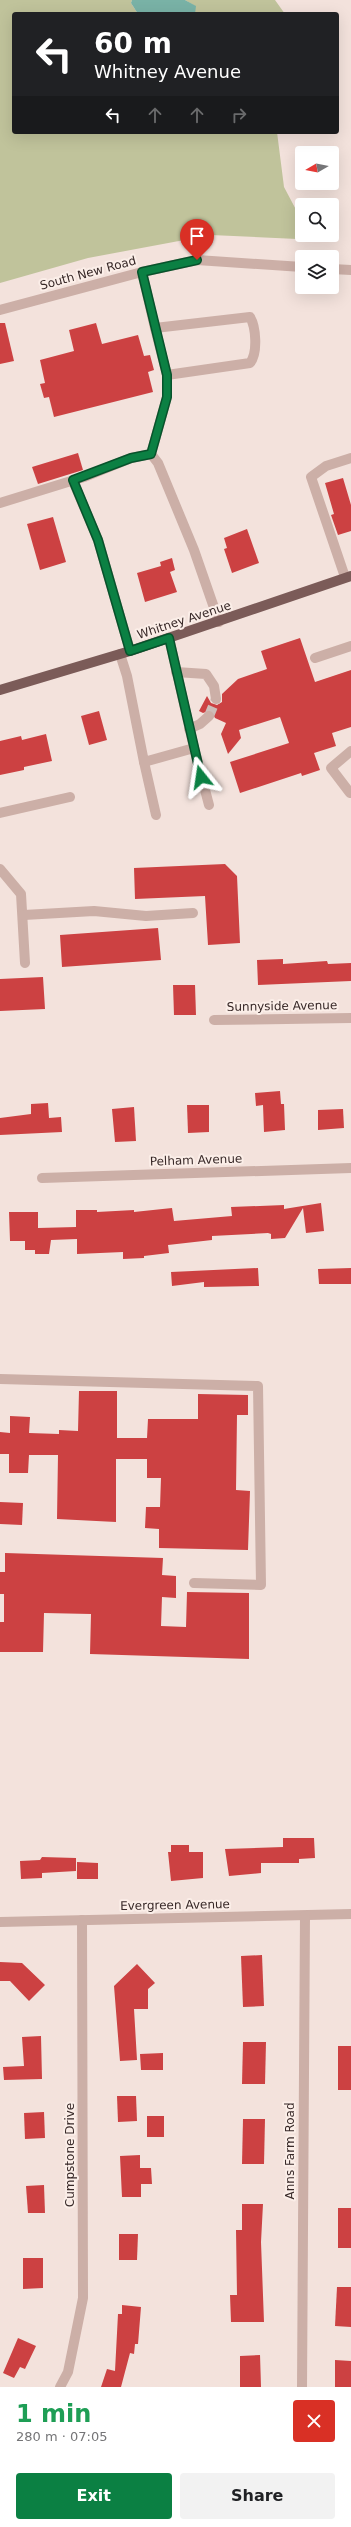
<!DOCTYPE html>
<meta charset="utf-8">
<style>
:root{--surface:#fff;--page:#f2f2f2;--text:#202124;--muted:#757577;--accent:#0b8043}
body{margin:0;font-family:"DejaVu Sans",sans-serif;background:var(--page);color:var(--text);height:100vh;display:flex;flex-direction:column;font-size:15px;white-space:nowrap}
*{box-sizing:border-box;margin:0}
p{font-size:13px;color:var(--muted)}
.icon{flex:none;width:22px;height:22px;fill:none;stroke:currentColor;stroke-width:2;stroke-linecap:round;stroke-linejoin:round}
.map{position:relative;height:2387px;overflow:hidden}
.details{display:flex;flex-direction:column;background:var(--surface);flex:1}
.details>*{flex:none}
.hud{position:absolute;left:12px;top:12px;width:327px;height:122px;border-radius:4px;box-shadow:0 4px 16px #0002;background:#202124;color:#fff;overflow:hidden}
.needle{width:26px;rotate:260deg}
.controls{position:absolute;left:295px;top:146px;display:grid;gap:8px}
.controls a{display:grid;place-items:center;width:44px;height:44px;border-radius:4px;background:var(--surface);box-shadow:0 4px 16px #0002;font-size:20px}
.pin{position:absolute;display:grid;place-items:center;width:34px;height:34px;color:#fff;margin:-41px -17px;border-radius:50% 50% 50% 0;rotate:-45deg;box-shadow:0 0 4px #0007}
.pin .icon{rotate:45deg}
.me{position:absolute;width:44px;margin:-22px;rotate:345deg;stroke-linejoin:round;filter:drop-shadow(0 0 3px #0008)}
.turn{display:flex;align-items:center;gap:14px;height:84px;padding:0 16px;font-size:18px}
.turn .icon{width:52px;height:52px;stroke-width:2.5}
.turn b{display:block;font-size:28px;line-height:34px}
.lanes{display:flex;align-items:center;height:38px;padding:0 16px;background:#0003;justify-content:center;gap:20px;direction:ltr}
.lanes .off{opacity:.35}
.round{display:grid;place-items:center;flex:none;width:42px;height:42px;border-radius:4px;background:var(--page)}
.head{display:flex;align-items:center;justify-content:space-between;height:68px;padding:0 16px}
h1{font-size:24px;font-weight:800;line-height:30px;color:#1e9e55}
.cta{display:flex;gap:8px;margin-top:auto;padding:8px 16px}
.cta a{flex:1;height:46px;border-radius:4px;background:var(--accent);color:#fff;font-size:16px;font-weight:800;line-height:46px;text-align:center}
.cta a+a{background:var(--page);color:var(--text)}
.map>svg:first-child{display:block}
.green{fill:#c0c39b}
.water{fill:#79b2a6}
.building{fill:#cc4142}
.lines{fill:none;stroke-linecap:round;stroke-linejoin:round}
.minor-tunnel{stroke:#cebdb8;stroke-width:10;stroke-dasharray:10 5;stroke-linecap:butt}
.minor{stroke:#ccafa7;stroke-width:10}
.major{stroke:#7b5b58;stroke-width:10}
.route-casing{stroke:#07532c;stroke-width:10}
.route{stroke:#0b8043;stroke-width:7}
.labels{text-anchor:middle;stroke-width:4;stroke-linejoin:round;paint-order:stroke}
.street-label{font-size:12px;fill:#382928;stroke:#fbeee8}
</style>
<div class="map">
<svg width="351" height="2387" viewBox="0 0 351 2387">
<rect width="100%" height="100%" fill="#f3e2dc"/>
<!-- green -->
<g class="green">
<polygon points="0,0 132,0 131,3 138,14 14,14 14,132 277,132 284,187 302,221 297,239 211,235 88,258 0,283"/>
<polygon points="185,0 275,0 285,14 195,14 195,6"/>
</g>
<!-- water -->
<polygon class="water" points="132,0 185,0 196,6 195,14 138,14 131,3"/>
<!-- building -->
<g class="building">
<polygon points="0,323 5,323 14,361 0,364"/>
<polygon points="96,323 102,344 138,335 144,356 150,355 154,370 148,372 153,392 54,417 49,397 44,398 40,384 45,383 40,360 74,351 69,330"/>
<polygon points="78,453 83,470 38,484 32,467"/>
<polygon points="343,478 351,505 351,531 338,535 331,515 334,514 325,483"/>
<polygon points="53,517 66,562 40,570 27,524"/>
<polygon points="247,529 259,563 232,573 224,549 227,548 224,538"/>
<polygon points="172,558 175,570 170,572 177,592 145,602 137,573 161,566 160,562"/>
<polygon points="300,638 315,682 351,670 351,727 332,733 336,746 314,753 320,770 302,776 301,773 240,793 230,762 289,743 280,717 239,730 241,738 228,754 221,734 226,723 215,718 211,710 203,713 199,711 207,696 211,703 217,705 222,702 222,694 238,679 267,669 261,651"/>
<polygon points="99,711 107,740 89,745 81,716"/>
<polygon points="46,734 52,761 24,767 24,770 0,775 0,741 21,736 22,740"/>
<polygon points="225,864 237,876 240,943 208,945 205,896 135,899 134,868"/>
<polygon points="158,928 161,960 62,967 60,935"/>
<polygon points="283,959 283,964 327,961 328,964 351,963 351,981 258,985 257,960"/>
<polygon points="43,977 45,1009 0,1011 0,979"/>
<polygon points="173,985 195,985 196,1015 174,1015"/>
<polygon points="280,1091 281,1104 284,1104 285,1130 264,1132 263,1105 256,1106 255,1093"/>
<polygon points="48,1103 49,1118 61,1117 62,1132 0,1135 0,1118 31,1114 31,1104"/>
<polygon points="187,1105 209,1105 209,1132 188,1133"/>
<polygon points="134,1107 136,1141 115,1142 112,1109"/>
<polygon points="343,1109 344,1128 318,1130 318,1110"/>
<polygon points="321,1203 324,1231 306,1233 303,1208 285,1238 271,1239 271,1234 268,1233 212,1236 212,1240 168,1245 169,1253 144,1256 144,1258 123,1259 123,1252 77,1254 77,1239 51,1240 49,1254 35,1254 35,1250 25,1250 25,1241 10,1241 9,1212 38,1212 38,1228 76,1227 76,1210 97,1210 97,1212 134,1210 134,1212 172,1208 174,1221 232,1216 231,1207 284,1205 284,1209"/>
<polygon points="258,1268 259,1286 204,1287 204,1282 172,1286 171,1272"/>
<polygon points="351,1268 351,1284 319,1284 318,1269"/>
<polygon points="79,1391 117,1391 117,1438 147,1438 148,1419 198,1419 198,1394 248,1395 248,1415 237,1415 236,1490 250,1491 248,1550 159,1548 159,1529 145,1528 146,1507 160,1507 161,1478 147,1478 147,1459 116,1459 116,1522 57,1519 58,1455 29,1455 28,1473 9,1473 9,1454 0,1454 0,1432 10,1433 10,1416 30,1417 29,1433 59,1434 59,1430 78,1431"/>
<polygon points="0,1502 23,1503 22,1525 0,1524"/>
<polygon points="5,1553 163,1558 162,1575 176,1576 176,1598 162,1597 161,1626 186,1627 187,1592 249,1593 249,1659 90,1654 91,1614 44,1613 43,1652 0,1652 0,1622 4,1622 4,1594 0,1594 0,1572 5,1572"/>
<polygon points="283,1838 314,1838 315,1858 299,1859 299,1863 261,1863 261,1873 229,1876 225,1849 283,1847"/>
<polygon points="171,1845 189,1845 189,1852 203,1852 203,1878 171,1881 168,1852 171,1852"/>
<polygon points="42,1857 76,1858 76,1871 42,1873 42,1878 21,1879 20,1861 40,1860"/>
<polygon points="77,1862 98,1863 98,1879 77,1879"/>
<polygon points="262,1955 264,2006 243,2007 241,1956"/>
<polygon points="0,1962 22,1963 45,1985 29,2001 10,1981 0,1981"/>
<polygon points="137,1964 155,1983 148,1989 148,2009 134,2009 137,2060 120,2061 114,1986"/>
<polygon points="41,2036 42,2079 4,2080 3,2067 24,2066 22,2037"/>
<polygon points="243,2042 266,2042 265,2084 242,2084"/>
<rect x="338" y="2046" width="13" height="44"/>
<polygon points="163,2053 163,2070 141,2070 140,2054"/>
<polygon points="117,2096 136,2096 137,2121 118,2122"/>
<polygon points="44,2112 45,2138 25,2139 24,2113"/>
<rect x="147" y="2116" width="17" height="21"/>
<polygon points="243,2119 265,2119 264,2164 242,2164"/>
<polygon points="140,2155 140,2168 151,2168 152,2184 141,2184 141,2197 122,2197 120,2156"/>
<polygon points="44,2185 45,2213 28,2213 26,2186"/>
<polygon points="242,2204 263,2204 261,2242 264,2322 231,2322 230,2295 237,2295 236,2230 242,2230"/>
<rect x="338" y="2208" width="13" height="40"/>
<polygon points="119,2234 138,2234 137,2260 119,2260"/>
<polygon points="23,2258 43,2258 43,2288 23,2289"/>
<polygon points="337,2287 351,2287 351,2327 335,2326"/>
<polygon points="122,2305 141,2307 138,2344 135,2344 134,2354 130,2353 121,2387 101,2387 107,2369 115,2371 118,2314 122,2314"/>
<polygon points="18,2338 36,2346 25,2369 20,2367 14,2378 3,2373"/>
<polygon points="260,2355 261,2387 240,2387 240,2356"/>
<polygon points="335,2360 351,2361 351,2387 335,2387"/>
</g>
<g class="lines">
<!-- minor-tunnel -->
<polyline class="minor-tunnel" points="209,716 216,699"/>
<!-- minor -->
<g class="minor">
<polyline points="332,269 351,270"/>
<path d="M142,272L155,328L250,317C256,327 258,353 250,363L167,375V397L151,454"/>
<polyline points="0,310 142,272 197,260 302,267"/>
<polyline points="155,328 167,375"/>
<polyline points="151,454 158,463 194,550 219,622"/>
<polyline points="73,481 98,540 130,651"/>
<polyline points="0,503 84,477 131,458 151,454"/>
<polyline points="345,577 311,477 326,466 351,458"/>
<polyline points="120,654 127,676 144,762 194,748 169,638"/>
<polyline points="315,658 351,646"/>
<polyline points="176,672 206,674 214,686 216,699"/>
<polyline points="189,729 200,724 209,716"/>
<polyline points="194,748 209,805"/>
<polyline points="144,762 156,815"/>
<polyline points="350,793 331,768 351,751"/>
<polyline points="0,813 70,797"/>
<polyline points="0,869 21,894 25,963"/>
<polyline points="24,915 94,911 146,916 193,913"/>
<polyline points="214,1020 351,1018"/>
<polyline points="42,1178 351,1168"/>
<polyline points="0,1379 258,1386 261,1585 194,1583"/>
<polyline points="0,1922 351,1914"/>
<polyline points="60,2387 68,2372 83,2298 82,1920"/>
<polyline points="302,2387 305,1916"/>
</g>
<!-- major -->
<polyline class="major" points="0,690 130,651 351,576"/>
</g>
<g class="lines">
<defs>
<polyline id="route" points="197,260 142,272 167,375 167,397 151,454 131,458 73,480 98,540 130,651 169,638 201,777"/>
</defs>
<!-- route casing -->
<use href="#route" class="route-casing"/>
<!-- route -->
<use href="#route" class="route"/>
</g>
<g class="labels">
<!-- street labels -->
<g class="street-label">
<text transform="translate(88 273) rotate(-15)" y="4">South New Road</text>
<text transform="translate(184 620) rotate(-18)" y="4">Whitney Avenue</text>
<text transform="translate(282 1006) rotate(-1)" y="4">Sunnyside Avenue</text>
<text transform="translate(196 1160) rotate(-2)" y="4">Pelham Avenue</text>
<text transform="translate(175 1905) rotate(-1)" y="4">Evergreen Avenue</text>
<text transform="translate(290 2151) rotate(-90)" y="4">Anns Farm Road</text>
<text transform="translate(70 2155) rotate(-90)" y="4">Cumpstone Drive</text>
</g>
</g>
</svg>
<div class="controls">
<a><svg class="needle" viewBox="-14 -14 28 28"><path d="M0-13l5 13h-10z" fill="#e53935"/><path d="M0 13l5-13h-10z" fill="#757577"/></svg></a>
<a><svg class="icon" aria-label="search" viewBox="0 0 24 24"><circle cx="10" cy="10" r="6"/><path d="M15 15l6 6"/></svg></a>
<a><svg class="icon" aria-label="layers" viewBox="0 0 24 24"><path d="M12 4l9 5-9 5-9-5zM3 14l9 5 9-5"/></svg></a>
</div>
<div class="pin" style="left:197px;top:260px;background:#d93025"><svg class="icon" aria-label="arrive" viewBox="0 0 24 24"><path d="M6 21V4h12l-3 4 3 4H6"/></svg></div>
<svg class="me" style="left:201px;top:777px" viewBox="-20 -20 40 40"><path d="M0-17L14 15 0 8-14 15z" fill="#0b8043" stroke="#fff" stroke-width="4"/></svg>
<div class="hud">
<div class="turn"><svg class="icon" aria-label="left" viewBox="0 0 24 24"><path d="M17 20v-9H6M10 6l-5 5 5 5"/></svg><div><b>60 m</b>Whitney Avenue</div></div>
<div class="lanes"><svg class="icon" aria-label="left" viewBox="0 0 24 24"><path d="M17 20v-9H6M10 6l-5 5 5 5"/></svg><svg class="icon off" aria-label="ahead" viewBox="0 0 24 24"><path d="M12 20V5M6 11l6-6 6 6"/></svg><svg class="icon off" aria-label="ahead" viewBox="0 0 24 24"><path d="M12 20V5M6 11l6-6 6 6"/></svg><svg class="icon off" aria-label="right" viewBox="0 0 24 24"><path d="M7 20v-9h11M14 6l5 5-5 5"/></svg></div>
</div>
</div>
<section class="details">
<div class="head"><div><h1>1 min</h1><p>280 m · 07:05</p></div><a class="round" style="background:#d93025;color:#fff"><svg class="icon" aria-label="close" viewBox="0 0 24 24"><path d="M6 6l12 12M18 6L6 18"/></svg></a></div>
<div class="cta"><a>Exit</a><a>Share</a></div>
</section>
